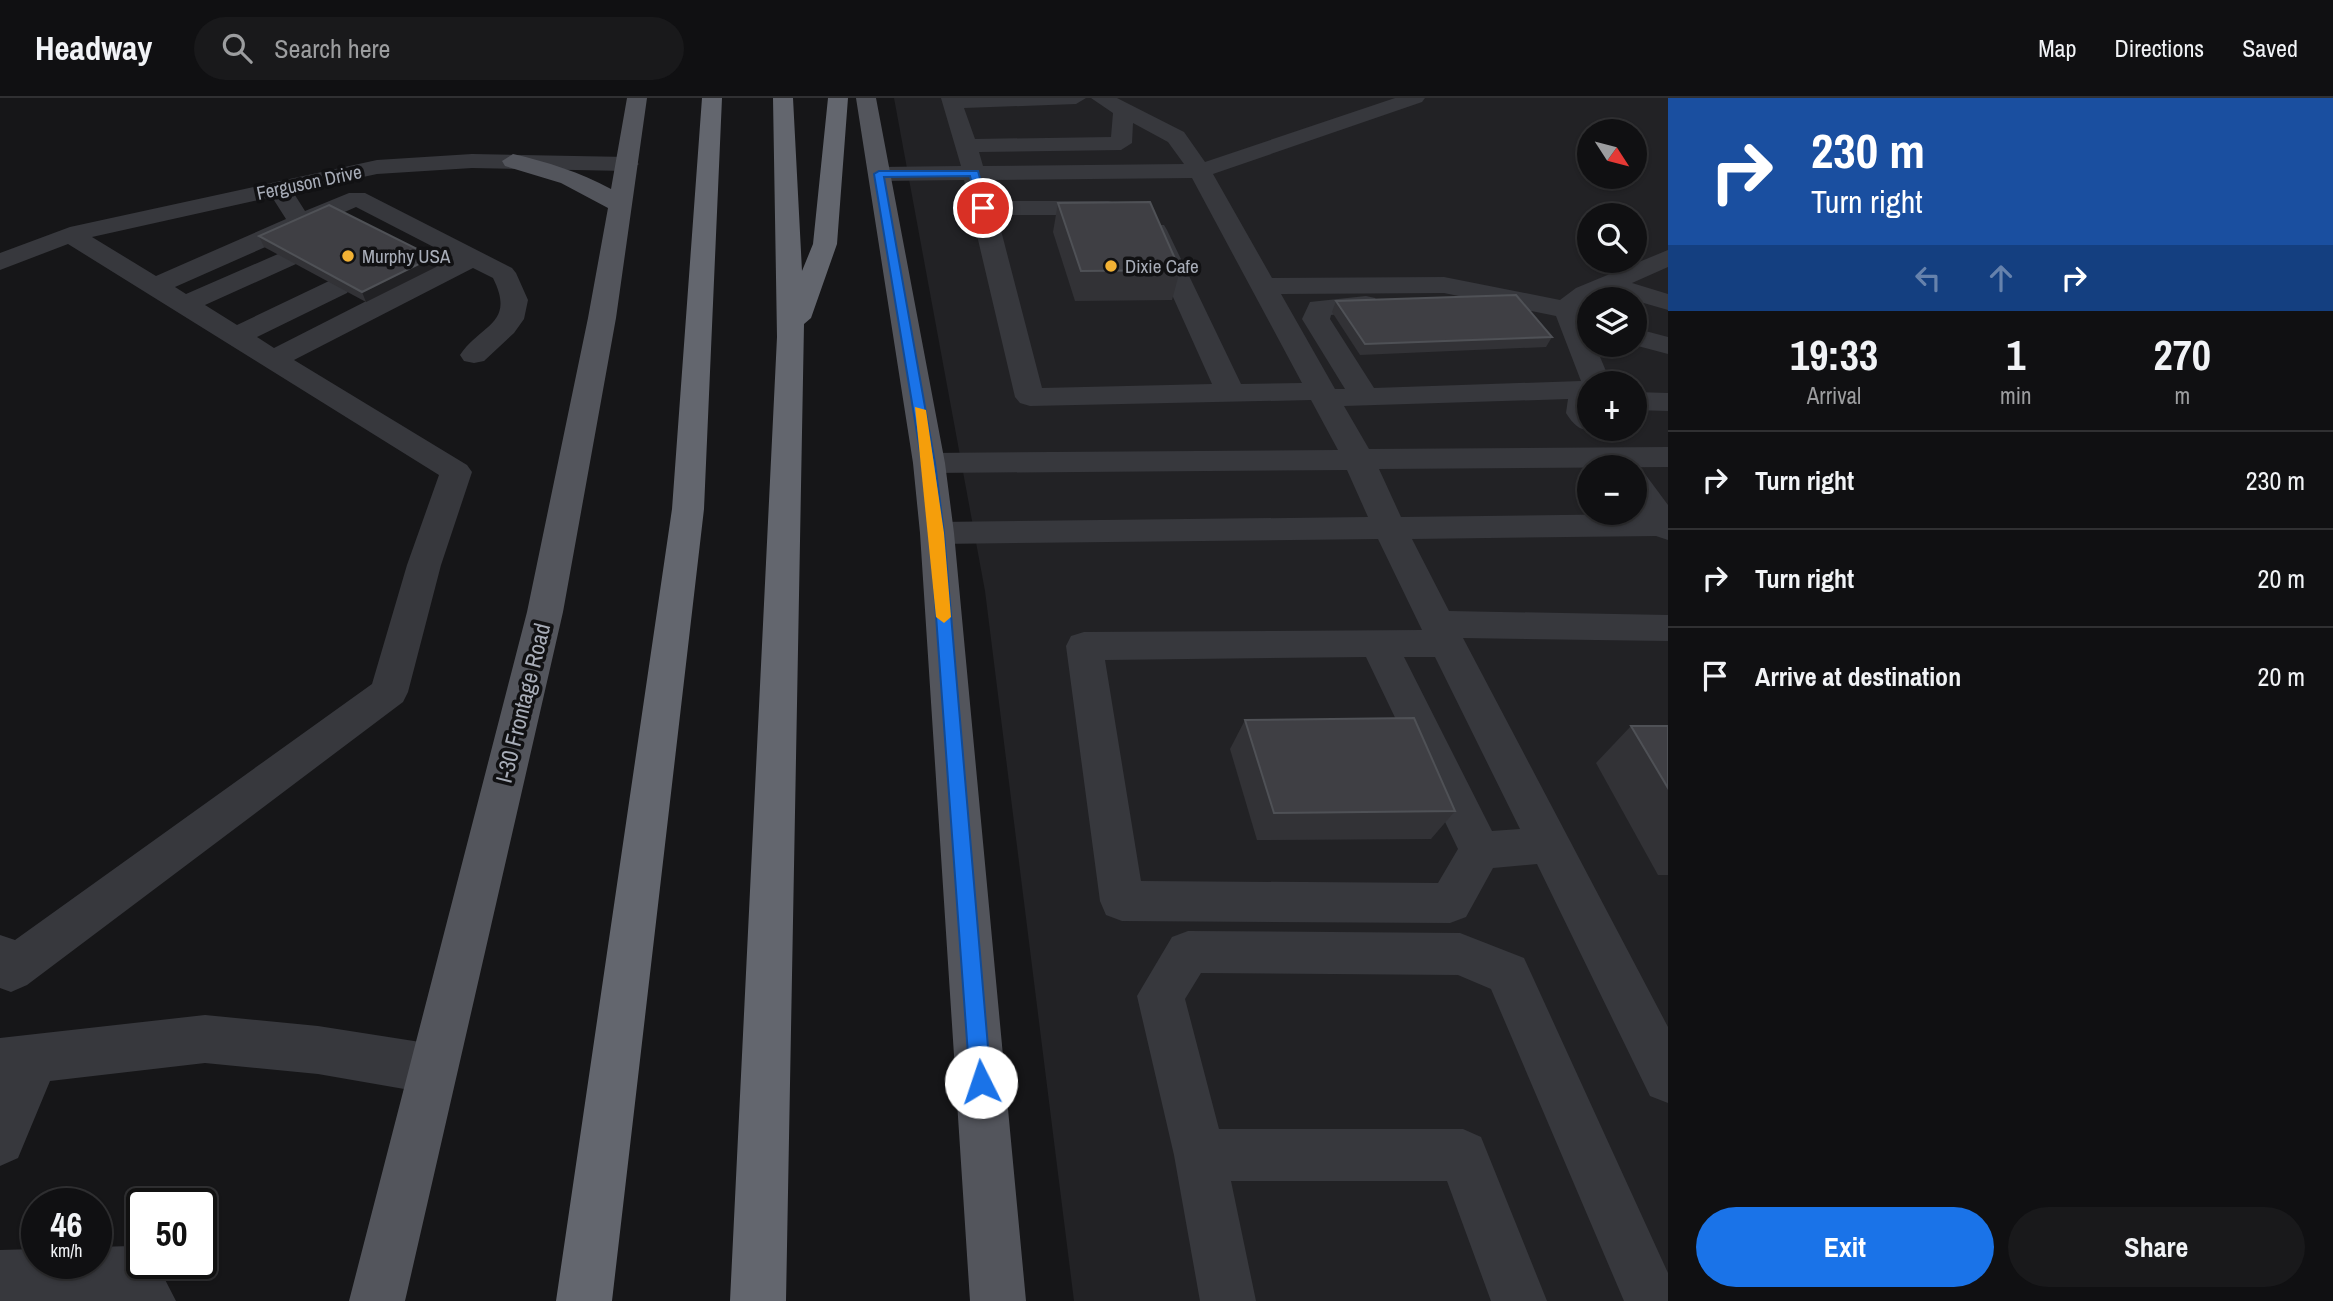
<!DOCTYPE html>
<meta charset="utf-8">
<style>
:root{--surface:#101012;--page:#19191b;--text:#f1f3f6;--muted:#9c9d9f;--line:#303032;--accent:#1a73e8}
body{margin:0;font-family:"Archivo Narrow",sans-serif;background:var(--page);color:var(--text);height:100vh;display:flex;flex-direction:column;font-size:26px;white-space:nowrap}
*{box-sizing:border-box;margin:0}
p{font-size:23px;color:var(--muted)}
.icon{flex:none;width:38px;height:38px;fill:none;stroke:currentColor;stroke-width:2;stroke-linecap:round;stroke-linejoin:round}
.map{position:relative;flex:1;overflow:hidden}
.side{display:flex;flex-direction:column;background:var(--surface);width:665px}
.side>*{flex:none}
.top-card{background:#1a4fa0;color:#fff;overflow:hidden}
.needle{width:46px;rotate:126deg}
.controls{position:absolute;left:1577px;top:21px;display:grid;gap:14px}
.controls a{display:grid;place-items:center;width:70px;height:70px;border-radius:50%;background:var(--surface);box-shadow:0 2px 5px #0004,0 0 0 2px var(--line);font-size:35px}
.speed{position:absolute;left:21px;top:1090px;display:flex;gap:14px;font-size:35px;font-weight:700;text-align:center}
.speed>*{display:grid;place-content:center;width:91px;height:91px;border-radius:50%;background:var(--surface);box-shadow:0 2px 5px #0004,0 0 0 2px var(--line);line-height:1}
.speed small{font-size:18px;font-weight:400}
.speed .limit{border:4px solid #111;border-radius:10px;background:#fff;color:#111}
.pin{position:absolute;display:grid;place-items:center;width:60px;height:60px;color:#fff;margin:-30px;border:4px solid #fff;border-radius:50%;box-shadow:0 2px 7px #0007}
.me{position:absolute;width:77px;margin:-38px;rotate:356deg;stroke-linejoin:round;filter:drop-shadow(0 0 5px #0008)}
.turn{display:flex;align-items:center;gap:24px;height:147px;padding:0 28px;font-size:32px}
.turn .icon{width:91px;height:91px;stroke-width:2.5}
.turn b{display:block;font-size:49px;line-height:60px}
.lanes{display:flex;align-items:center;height:66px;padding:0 28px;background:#0003;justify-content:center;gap:35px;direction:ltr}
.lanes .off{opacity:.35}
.eta{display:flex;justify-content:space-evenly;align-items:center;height:119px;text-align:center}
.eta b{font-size:42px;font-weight:800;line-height:49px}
.cta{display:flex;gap:14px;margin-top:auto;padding:14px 28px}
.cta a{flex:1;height:80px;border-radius:42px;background:var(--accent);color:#fff;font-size:28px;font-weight:800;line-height:80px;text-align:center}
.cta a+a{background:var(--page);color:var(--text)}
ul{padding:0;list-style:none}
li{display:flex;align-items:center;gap:21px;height:98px;padding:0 28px;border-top:2px solid var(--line)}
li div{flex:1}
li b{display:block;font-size:26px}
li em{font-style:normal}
header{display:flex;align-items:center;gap:42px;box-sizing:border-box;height:98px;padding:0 35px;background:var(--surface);border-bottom:2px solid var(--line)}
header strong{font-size:33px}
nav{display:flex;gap:38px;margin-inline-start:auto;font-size:24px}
.search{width:490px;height:63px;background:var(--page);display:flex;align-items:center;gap:18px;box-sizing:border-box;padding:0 24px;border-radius:38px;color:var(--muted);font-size:26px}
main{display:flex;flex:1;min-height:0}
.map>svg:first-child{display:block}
.built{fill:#222225;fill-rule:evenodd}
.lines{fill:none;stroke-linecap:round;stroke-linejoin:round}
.minor{fill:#37383d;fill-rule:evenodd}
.major{fill:#53555c;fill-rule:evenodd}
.highway{fill:#63666e;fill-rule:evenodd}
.wall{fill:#323236}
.shaded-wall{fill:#212124}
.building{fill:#3f3f44;stroke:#4f5156;stroke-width:2}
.route{fill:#1a73e8;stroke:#114b97;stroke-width:2}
.slow{fill:#f59e0b}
.poi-dot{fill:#f2b134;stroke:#111113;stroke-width:2.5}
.labels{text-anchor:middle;stroke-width:7;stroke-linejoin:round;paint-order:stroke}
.far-street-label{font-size:19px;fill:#a8adb8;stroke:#111113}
.far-poi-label{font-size:19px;fill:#a8adb8;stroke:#111113;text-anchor:start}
.street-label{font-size:23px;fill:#a8adb8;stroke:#111113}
</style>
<header>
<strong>Headway</strong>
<div class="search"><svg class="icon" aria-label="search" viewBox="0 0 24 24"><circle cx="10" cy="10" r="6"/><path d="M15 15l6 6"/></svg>Search here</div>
<nav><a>Map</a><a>Directions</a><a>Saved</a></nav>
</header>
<main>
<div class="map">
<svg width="1668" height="1203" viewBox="0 0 1668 1203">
<rect width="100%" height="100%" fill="#161618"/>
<!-- built -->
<path class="built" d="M894,0H1668V1203H1074L985,493ZM1589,33H1634V79H1589ZM1589,117H1634V163H1589ZM1589,201H1634V247H1589ZM1589,285H1634V331H1589ZM1589,369H1634V415H1589Z"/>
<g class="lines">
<!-- minor -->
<g class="minor">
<path d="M941,0H1086L1076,6L964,10L975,41L1111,39L1113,15L1091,0H1117L1184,34L1205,64L1395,0H1425L1422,4L1213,76L1272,180L1444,179L1560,202L1576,190L1668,152V169L1632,185L1668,196V212L1609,195L1589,201L1584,209L1589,247H1595L1611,285H1589V331H1599C1582,335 1575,329 1566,315L1568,301L1344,308L1369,351L1668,349V369L1379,371L1401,419L1640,416L1634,407V373L1645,376L1668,407V442L1656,438L1412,441L1449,513L1668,517V543L1463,540L1668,929V1005L1650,998L1537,766L1493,770L1466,819L1450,825L1122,823L1106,817L1100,803L1066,548L1071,538L1084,534L1422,532L1378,441L937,446L925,443L920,435L925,427L937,424L1368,419L1347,372L929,375L918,372L913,365L918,358L929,355L1338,352L1311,302L1030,308L1020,305L1015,299L964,82L879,83L868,76L879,69L961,68ZM1133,25L1168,44L1184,66L983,68L979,54L1121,52L1132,45ZM1192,80L1302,285L1241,286L1167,132L1164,127H1146L1143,132L1212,286L1042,290L997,117H1108L1116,115L1120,110L1116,105L1108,103H993L987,82ZM1444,195L1556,218L1581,283L1374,290L1330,221L1331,217L1375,212L1379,206L1375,200L1366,198L1310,204L1302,221L1345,291H1335L1281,196ZM1366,559L1458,751L1438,785L1141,783L1105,562ZM1404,559H1435L1520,731L1492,733Z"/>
<path d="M472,56L628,59L639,66L628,73L472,70L377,76L293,94L305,113L349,95H365L512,170L516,175L528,202L524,221L514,235L484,263L474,265L464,263L460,257C481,226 516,226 493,180L473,170L294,262L467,367L472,374L441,467L408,594L403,604L27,887L11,894L0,890V837L15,842L372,586L407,467L439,377L68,146L0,172V155L70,129L377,62ZM272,99L286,121L156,178L92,139ZM356,109L453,159L274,250L257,239L347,195L351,189L347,183H329L237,227L205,207L296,166L300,161L296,156H278L186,196L175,189Z"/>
<polygon points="1634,230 1668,239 1668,256 1634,247"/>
<polygon points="1634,294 1668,295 1668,313 1634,312"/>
<polygon points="1188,833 1460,835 1524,860 1668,1175 1668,1203 1624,1203 1491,891 1458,877 1201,875 1185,901 1219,1031 1463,1031 1481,1039 1547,1203 1491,1203 1447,1083 1231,1083 1256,1203 1200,1203 1174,1057 1137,898 1172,839"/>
<polygon points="205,917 318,928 433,946 450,954 458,971 450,988 433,996 318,976 205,965 50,983 18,1060 0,1068 0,940"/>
<polygon points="132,1148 142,1152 142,1166 157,1166 176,1203 0,1203 0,1152 37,1151 37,1166 96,1166 96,1149"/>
</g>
<!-- major -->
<g class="major">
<path d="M627,0H647L616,220L563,514L405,1203H349L527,514L588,220L608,110L561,85L505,68L502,63L513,56C547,64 580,74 611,91Z"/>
<polygon points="856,0 876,0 945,365 954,435 1026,1203 970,1203 920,435 913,365"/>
</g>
<!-- highway -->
<g class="highway">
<polygon points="702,0 722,0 704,411 612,1203 556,1203 672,411"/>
<polygon points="773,0 793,0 802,173 813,146 828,0 848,0 837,146 811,220 804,226 786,1203 730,1203 777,239"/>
</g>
</g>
<!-- wall -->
<g class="wall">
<polygon points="1058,105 1180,172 1172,202 1075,203 1053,134"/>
<polygon points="259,138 436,169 366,204 264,149"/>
<polygon points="1336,203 1552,239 1546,249 1360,257 1332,214"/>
<polygon points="1245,622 1455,713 1431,741 1257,742 1230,651"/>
<polygon points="1631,628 1668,628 1668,777 1658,777 1596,665"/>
</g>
<!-- shaded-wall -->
<polygon class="shaded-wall" points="433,159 436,169 366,204 362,194"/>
<!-- building -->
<g class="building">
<polygon points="1150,104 1180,172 1081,173 1058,105"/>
<polygon points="329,107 433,159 362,194 259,138"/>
<polygon points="1516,197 1552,239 1365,246 1336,203"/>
<polygon points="1414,620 1455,713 1274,715 1245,622"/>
<polygon points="1631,628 1668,628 1668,690"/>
</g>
<!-- route -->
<polygon class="route" points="978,73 988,110 983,113 978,110 970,78 884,79 935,365 944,435 991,984 988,991 981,994 973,991 970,984 930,435 922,365 874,76 879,73"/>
<!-- slow -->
<polygon class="slow" points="915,309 926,312 944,435 951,519 944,525 936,519"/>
<!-- markers -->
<g class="poi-dot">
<circle cx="348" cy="158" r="7"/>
<circle cx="1111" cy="168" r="7"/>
</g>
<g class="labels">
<!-- far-street labels -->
<g class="far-street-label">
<text transform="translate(309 84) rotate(-12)" y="7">Ferguson Drive</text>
</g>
<!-- far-poi labels -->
<g class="far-poi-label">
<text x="362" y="165">Murphy USA</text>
<text x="1125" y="175">Dixie Cafe</text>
</g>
<!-- street labels -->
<g class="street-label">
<text transform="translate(523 605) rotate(-76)" y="8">I-30 Frontage Road</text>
</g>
</g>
</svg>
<div class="controls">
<a><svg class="needle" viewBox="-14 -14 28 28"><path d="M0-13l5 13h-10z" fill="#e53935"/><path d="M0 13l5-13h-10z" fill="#9c9d9f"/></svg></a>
<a><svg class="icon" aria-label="search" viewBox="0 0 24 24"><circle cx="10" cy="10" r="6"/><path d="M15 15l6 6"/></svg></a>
<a><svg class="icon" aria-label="layers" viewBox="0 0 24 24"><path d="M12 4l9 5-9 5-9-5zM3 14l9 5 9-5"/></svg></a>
<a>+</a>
<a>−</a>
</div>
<div class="speed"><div>46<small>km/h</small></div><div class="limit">50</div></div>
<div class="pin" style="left:983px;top:110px;background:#d93025"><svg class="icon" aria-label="arrive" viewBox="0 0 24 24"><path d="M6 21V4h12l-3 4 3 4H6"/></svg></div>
<svg class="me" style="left:981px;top:984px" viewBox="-20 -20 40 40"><circle r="19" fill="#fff"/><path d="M0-13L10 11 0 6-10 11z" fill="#1a73e8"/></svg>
</div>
<section class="side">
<div class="top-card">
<div class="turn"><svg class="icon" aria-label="right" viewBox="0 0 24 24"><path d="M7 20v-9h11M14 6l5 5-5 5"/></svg><div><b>230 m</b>Turn right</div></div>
<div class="lanes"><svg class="icon off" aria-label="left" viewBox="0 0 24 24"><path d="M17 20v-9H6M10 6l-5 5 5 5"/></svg><svg class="icon off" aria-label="ahead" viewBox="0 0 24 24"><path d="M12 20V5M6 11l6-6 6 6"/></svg><svg class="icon" aria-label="right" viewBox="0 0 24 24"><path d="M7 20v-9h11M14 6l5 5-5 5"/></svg></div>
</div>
<div class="eta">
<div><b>19:33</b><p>Arrival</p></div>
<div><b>1</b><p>min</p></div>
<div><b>270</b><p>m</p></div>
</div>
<ul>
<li><svg class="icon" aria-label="right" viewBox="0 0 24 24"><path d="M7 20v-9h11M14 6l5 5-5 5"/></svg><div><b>Turn right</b></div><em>230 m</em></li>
<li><svg class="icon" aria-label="right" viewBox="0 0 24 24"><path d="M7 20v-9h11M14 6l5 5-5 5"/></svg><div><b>Turn right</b></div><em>20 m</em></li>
<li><svg class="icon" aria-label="arrive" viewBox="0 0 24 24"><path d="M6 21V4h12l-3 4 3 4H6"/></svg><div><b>Arrive at destination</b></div><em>20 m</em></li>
</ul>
<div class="cta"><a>Exit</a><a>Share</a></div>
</section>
</main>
